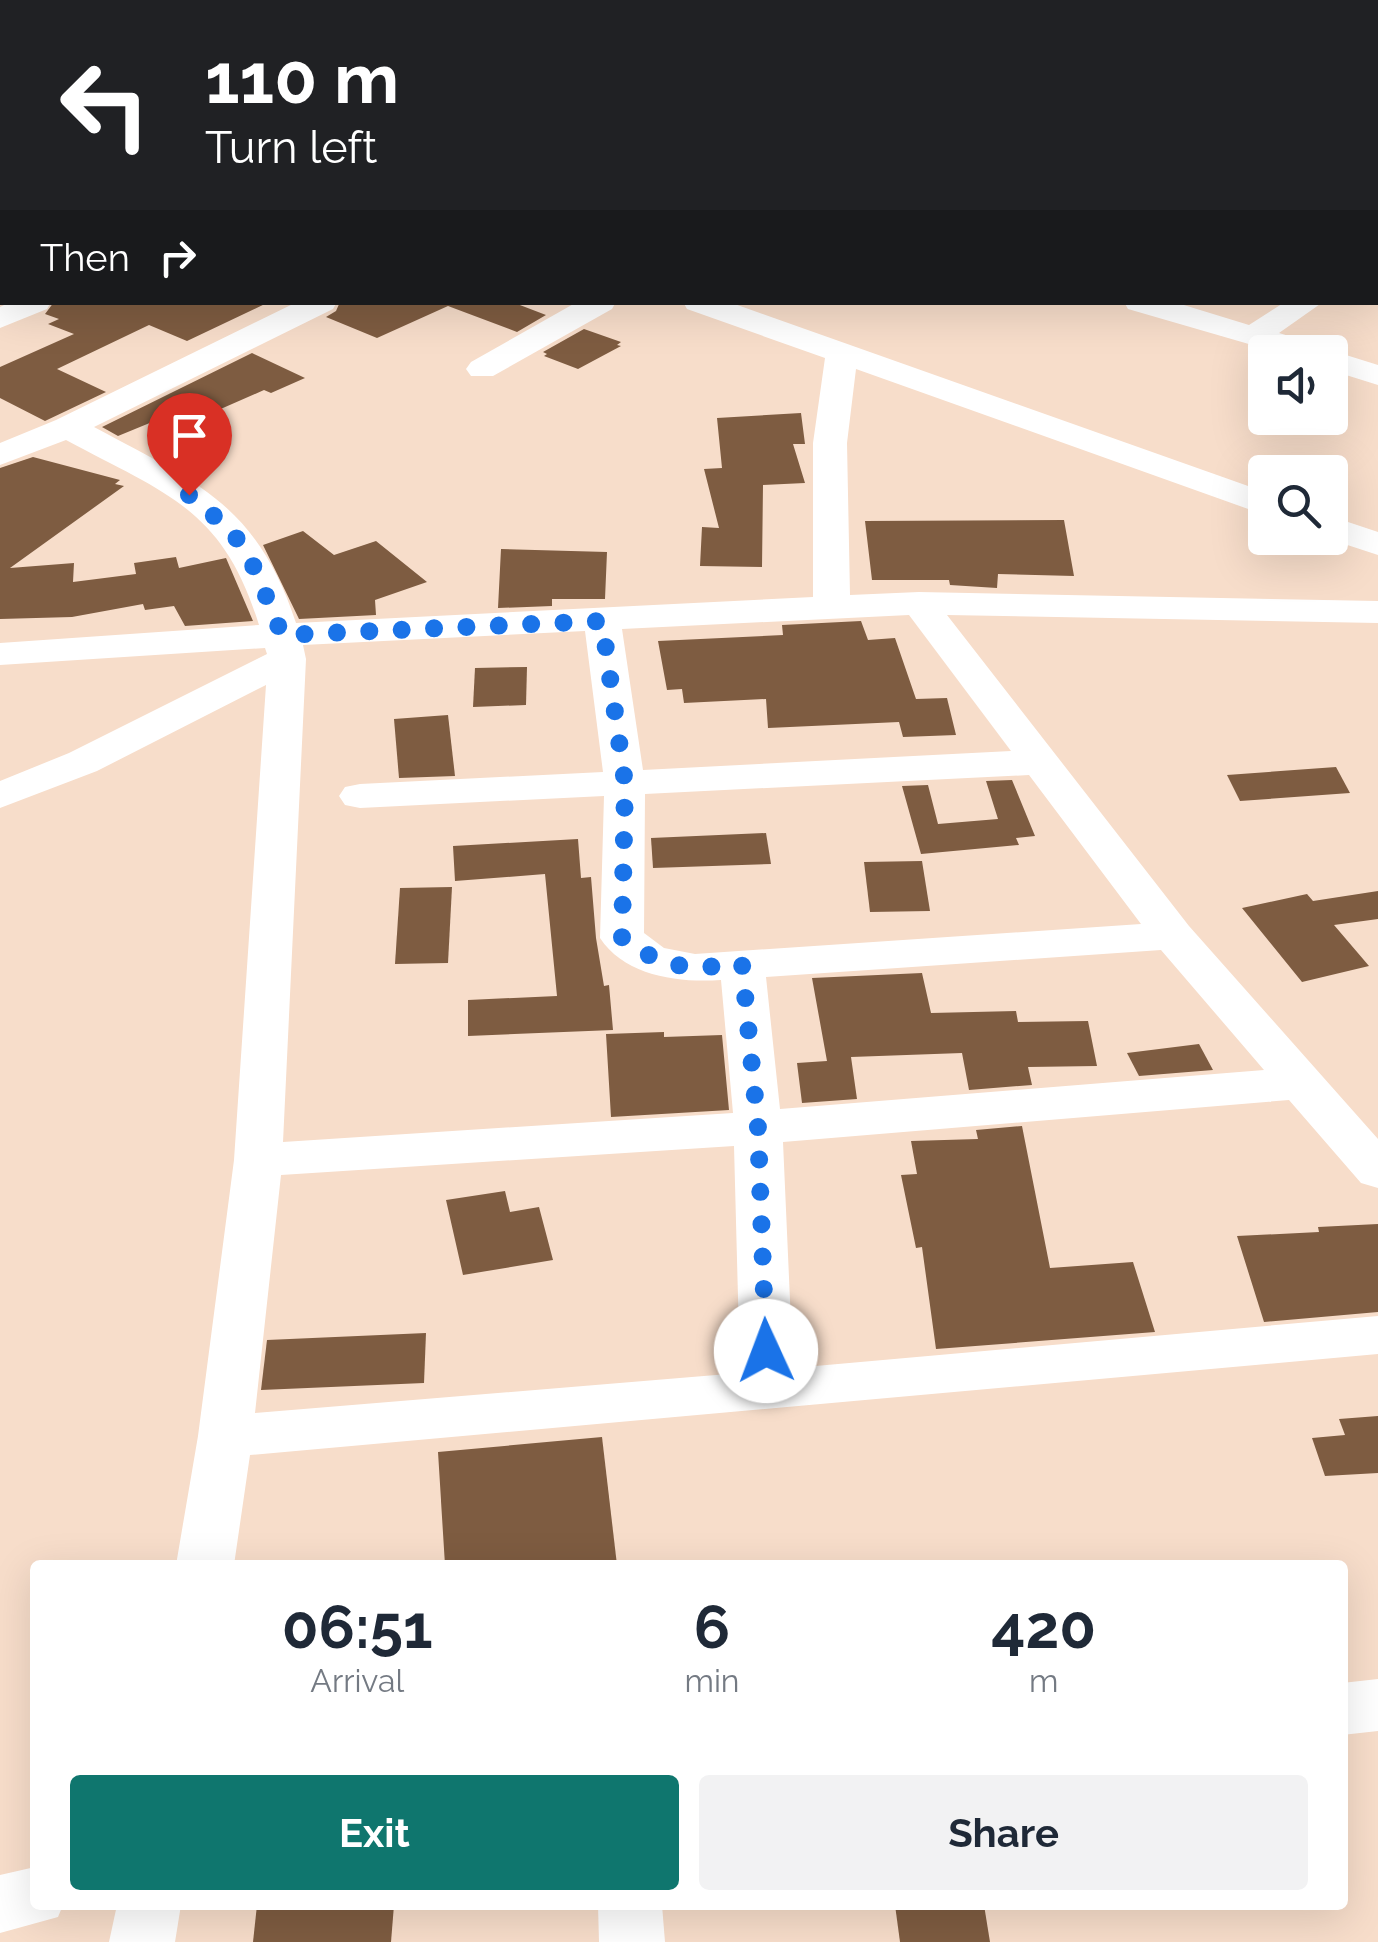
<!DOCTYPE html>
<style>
:root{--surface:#fff;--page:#f2f2f3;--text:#1f2937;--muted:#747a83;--accent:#0f766e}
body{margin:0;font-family:Raleway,sans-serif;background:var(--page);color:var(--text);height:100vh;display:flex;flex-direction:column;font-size:38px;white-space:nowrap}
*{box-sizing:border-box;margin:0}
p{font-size:32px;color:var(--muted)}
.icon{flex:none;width:55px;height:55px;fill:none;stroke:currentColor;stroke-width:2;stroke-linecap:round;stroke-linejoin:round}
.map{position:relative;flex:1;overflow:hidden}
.details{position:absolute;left:30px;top:1560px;width:1318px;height:350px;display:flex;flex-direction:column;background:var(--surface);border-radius:10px;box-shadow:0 10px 40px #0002}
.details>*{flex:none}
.hud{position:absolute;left:0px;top:0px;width:1380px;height:305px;box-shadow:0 10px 40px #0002;background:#202124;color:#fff;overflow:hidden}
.fabs{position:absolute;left:1248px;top:335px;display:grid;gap:20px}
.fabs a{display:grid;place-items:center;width:100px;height:100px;border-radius:10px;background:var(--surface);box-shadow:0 10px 40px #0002;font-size:50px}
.pin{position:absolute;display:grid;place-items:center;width:85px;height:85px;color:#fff;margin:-102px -42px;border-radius:50% 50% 50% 0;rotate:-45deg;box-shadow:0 0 10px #0007}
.pin .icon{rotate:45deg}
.me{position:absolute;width:110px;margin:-55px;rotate:358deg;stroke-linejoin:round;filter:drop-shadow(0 0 8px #0008)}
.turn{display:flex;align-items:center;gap:35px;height:210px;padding:0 40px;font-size:45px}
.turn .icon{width:130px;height:130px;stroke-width:2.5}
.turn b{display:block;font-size:70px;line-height:85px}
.then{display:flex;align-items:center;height:95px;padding:0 40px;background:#0003;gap:20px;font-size:38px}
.eta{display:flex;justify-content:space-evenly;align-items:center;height:170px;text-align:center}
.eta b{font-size:60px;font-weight:700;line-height:70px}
.primary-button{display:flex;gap:20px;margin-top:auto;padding:20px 40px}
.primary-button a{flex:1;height:115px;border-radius:10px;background:var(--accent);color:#fff;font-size:40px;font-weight:700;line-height:115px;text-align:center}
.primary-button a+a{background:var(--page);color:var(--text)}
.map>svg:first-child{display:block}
.building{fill:#7e5c41}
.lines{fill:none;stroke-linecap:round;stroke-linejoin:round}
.minor{fill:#fff;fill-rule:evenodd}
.route{stroke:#1a73e8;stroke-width:18;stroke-dasharray:0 32.4}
</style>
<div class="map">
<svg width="1378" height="1942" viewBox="0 0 1378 1942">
<rect width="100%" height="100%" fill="#f7ddca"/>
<!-- building -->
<g class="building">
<polygon points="54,302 269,302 187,341 149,325 57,369 106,392 45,421 0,398 0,367 74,334 48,324 59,319 45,314"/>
<polygon points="340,302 512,302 546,315 517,332 448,306 377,338 326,317 336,311"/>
<polygon points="584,329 621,342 617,345 621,346 578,369 544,356 547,354 543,352"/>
<polygon points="252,353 305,378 271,393 264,390 175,429 157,420 118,436 102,427"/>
<polygon points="801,413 805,444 793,444 805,483 763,485 762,567 700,566 702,527 719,528 704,469 722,468 717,418"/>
<polygon points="33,457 120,480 115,484 124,486 10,568 74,563 73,582 136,574 134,563 176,557 179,568 226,558 253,621 185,626 174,606 145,610 143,604 72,617 0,619 0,468"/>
<polygon points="1064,520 1074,576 998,574 997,588 950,585 949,580 872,580 865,521"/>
<polygon points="303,531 334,555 376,541 427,582 375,600 376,615 299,619 263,545"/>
<polygon points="501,549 607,552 605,599 552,599 552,606 498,608"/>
<polygon points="861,621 868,640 895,638 916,699 947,698 956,735 903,737 899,722 768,728 766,699 684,703 682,689 667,690 658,641 783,635 782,625"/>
<polygon points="527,667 526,705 473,707 475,668"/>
<polygon points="448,715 455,776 399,778 394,719"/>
<polygon points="1336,767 1350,793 1240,801 1227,775"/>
<polygon points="1012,780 1035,836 1016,838 1019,845 921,854 902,786 928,785 938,824 998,819 986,781"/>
<polygon points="766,833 771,864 653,868 651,838"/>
<polygon points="578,839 581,878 591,877 596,938 604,986 609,985 613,1030 468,1036 468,1000 557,996 545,874 455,881 453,846"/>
<polygon points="922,861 930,911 870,912 864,862"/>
<polygon points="452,887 448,963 395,964 400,888"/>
<polygon points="1378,891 1378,919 1334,925 1369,966 1302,982 1242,908 1307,894 1313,901"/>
<polygon points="922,973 931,1013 1016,1011 1018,1022 1088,1021 1097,1066 1028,1067 1032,1085 969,1090 962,1053 851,1057 857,1099 802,1103 797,1063 827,1061 812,978"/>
<polygon points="664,1032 664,1037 722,1035 729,1110 611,1117 606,1034"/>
<polygon points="1199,1044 1213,1070 1139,1076 1127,1053"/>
<polygon points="1022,1126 1050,1268 1133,1262 1155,1332 936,1349 922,1247 916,1248 901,1175 917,1174 911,1141 978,1139 976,1130"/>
<polygon points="505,1191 510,1212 539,1207 553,1260 463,1275 446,1200"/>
<polygon points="1378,1224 1378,1312 1264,1322 1237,1236 1319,1232 1318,1227"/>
<polygon points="426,1333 424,1383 261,1390 267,1340"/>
<polygon points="1378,1416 1378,1473 1325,1476 1312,1438 1345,1435 1339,1419"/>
<polygon points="602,1437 617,1565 445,1565 438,1452"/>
<polygon points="257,1905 394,1905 391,1942 253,1942"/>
<polygon points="895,1905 984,1905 990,1942 900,1942"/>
</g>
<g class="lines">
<!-- minor -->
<g class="minor">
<polygon points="218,0 249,0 250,2 219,2"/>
<polygon points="820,0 853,0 854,2 821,2"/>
<polygon points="1214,0 1244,0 1245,2 1215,2"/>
<polygon points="0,35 2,36 2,52 0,51"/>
<polygon points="2,73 2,89 0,90 0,74"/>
<polygon points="2,174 2,192 0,193 0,175"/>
<polygon points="10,302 51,302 47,309 0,328 0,307"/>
<path d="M297,302H337L333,309L94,427C196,482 257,504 296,623L813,597V443L825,358L687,309L683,302H729L1265,492V515L856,369L847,443L850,595L919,592L1378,601V623L947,615L1189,926L1378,1139V1188L1361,1183L1289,1100L783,1142L793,1368L1378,1316V1354L250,1455L234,1565H176L198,1436L234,1160L266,685L97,771L0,808V781L69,753L267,654L265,648L0,665V643L259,625C223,508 166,494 66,440L0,465V443L56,420ZM909,615L1011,751L643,770L622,629ZM585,631L603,772L360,784L345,787L339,796L345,805L360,808L604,796L600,938C625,976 678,983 721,980L733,1113L283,1142L306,659L303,645ZM1029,775L1141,924L695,954L664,948L644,933L645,794ZM1161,950L1264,1070L780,1109L766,977ZM734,1146L740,1373L255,1413L281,1175Z"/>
<polygon points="577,302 616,302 612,309 493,376 471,376 466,369 471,362"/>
<polygon points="1124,302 1174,302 1249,325 1285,302 1323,302 1279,333 1319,345 1324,352 1330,350 1378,365 1378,385 1330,370 1330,352 1276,352 1128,309"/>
<polygon points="1330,516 1378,532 1378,555 1326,538 1330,538"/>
<polygon points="1378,1679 1378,1731 1342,1735 1342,1683"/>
<polygon points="35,1867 35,1905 63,1905 58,1917 0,1933 0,1875"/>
<polygon points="117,1905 181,1905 175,1942 109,1942"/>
<polygon points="598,1905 662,1905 665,1942 599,1942"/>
</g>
</g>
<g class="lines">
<!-- route -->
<path class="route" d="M189,495L232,531L255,569L282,635L602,621L625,783L622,938C666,971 690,969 742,964L758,1128L766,1351"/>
</g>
</svg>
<div class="fabs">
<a><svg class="icon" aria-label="sound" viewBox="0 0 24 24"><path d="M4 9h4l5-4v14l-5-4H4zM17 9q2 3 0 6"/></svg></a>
<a><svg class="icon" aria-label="search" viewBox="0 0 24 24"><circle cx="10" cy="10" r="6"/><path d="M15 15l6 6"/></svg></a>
</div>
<div class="pin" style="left:189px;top:495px;background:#d93025"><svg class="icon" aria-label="arrive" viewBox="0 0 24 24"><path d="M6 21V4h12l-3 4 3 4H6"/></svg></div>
<svg class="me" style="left:766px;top:1351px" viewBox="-20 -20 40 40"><circle r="19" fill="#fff"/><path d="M0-13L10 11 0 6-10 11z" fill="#1a73e8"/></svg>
<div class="hud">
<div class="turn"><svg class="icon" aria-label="left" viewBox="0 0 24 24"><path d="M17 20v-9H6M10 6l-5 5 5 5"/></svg><div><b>110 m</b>Turn left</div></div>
<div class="then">Then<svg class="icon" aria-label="right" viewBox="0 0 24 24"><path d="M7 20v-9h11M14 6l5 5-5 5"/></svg></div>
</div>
<section class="details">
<div class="eta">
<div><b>06:51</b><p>Arrival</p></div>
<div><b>6</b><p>min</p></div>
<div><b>420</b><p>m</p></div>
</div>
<div class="primary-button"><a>Exit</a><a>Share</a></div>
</section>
</div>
